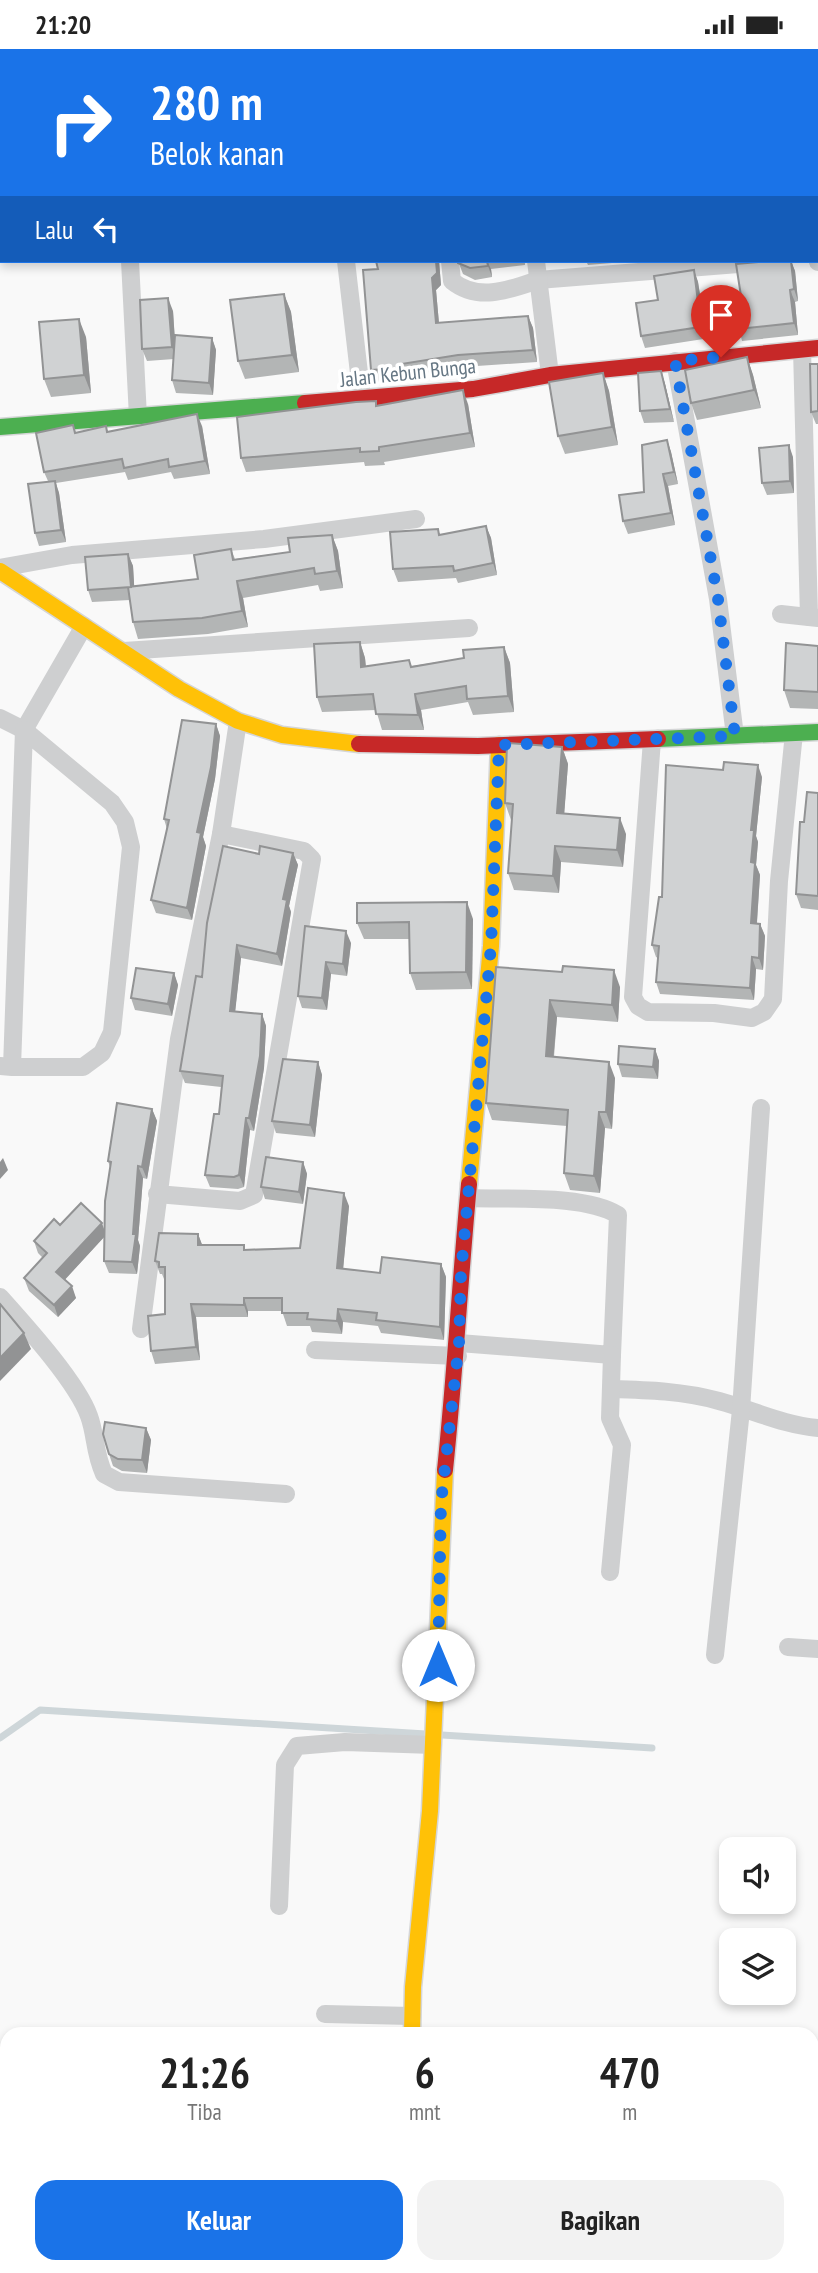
<!DOCTYPE html>
<html lang="id">
<style>
:root{--surface:#fff;--page:#f2f2f2;--text:#222;--muted:#767676;--accent:#1a73e8}
body{margin:0;font-family:"PT Sans Narrow",sans-serif;background:var(--page);color:var(--text);height:100vh;display:flex;flex-direction:column;font-size:26px;white-space:nowrap}
*{box-sizing:border-box;margin:0}
p{font-size:23px;color:var(--muted)}
.icon{flex:none;width:38px;height:38px;fill:none;stroke:currentColor;stroke-width:2;stroke-linecap:round;stroke-linejoin:round}
.map{position:relative;flex:1;overflow:hidden}
.sheet{position:absolute;left:0px;top:1978px;width:819px;height:247px;display:flex;flex-direction:column;background:var(--surface);border-radius:21px 21px 0 0;box-shadow:0 4px 10px #0003}
.sheet>*{flex:none}
.hud{position:absolute;left:0px;top:0px;width:819px;height:214px;box-shadow:0 4px 10px #0003;background:#1a73e8;color:#fff;overflow:hidden}
.controls{position:absolute;left:719px;top:1788px;display:grid;gap:14px}
.controls a{display:grid;place-items:center;width:77px;height:77px;border-radius:14px;background:var(--surface);box-shadow:0 4px 10px #0003;font-size:35px}
.pin{position:absolute;display:grid;place-items:center;width:60px;height:60px;color:#fff;margin:-72px -30px;border-radius:50% 50% 50% 0;rotate:-45deg;box-shadow:0 0 7px #0007}
.pin .icon{rotate:45deg}
.me{position:absolute;width:77px;margin:-38px;rotate:0deg;stroke-linejoin:round;filter:drop-shadow(0 0 5px #0008)}
.turn{display:flex;align-items:center;gap:24px;height:147px;padding:0 35px;font-size:32px}
.turn .icon{width:91px;height:91px;stroke-width:2.5}
.turn b{display:block;font-size:49px;line-height:60px}
.then{display:flex;align-items:center;height:66px;padding:0 35px;background:#0003;gap:14px;font-size:26px}
.eta{display:flex;justify-content:space-evenly;align-items:center;height:119px;text-align:center}
.eta b{font-size:42px;font-weight:700;line-height:49px}
.primary-button{display:flex;gap:14px;margin-top:auto;padding:14px 35px}
.primary-button a{flex:1;height:80px;border-radius:21px;background:var(--accent);color:#fff;font-size:28px;font-weight:700;line-height:80px;text-align:center}
.primary-button a+a{background:var(--page);color:var(--text)}
.status{display:flex;justify-content:space-between;align-items:center;height:49px;padding:0 35px;background:var(--surface);direction:ltr}
.status svg{height:19px;fill:currentColor}
.map>svg:first-child{display:block}
.lines{fill:none;stroke-linecap:round;stroke-linejoin:round}
.stream{stroke:#ced6d9;stroke-width:7}
.fast-casing{stroke:#d5d6d7;stroke-width:19}
.slow-casing{stroke:#d5d6d7;stroke-width:19}
.jam-casing{stroke:#d5d6d7;stroke-width:19}
.street{stroke:#cecfd0;stroke-width:18}
.fast{stroke:#4caf50;stroke-width:16}
.slow{stroke:#ffc107;stroke-width:16}
.jam{stroke:#c62828;stroke-width:16}
.wall{fill:#b3b5b5}
.shaded-wall{fill:#929394}
.building{fill:#d0d2d3;stroke:#929394;stroke-width:2}
.route{stroke:#1a73e8;stroke-width:12;stroke-dasharray:0 21.6}
.labels{text-anchor:middle;stroke-width:7;stroke-linejoin:round;paint-order:stroke}
.street-label{font-size:21px;fill:#657683;stroke:#fff}
</style>
<div class="status"><b>21:20</b><svg viewBox="0 0 49 12"><path d="M0 12V9h3v3zM5 12V6h3v6zM10 12V3h3v9zM15 12V0h3v12zM26 1h20v11H26zM47 4h2v5h-2z"/></svg></div>
<div class="map">
<svg width="818" height="2224" viewBox="0 0 818 2224">
<rect width="100%" height="100%" fill="#f9f9f9"/>
<g class="lines">
<!-- stream -->
<polyline class="stream" points="0,1689 40,1661 652,1699"/>
<defs>
<g id="fast">
<polyline points="0,378 305,354"/>
<polyline points="658,690 818,683"/>
</g>
<g id="slow">
<polyline points="0,522 179,640 238,672 282,686 359,695"/>
<polyline points="469,1135 491,897 499,696"/>
<polyline points="412,1984 413,1938 430,1762 445,1421"/>
</g>
<g id="jam">
<polyline points="305,354 473,340 550,326 818,299"/>
<polyline points="359,695 478,697 658,690"/>
<path d="M445,1421C455,1325 460,1231 469,1135"/>
</g>
</defs>
<!-- fast casing -->
<use href="#fast" class="fast-casing"/>
<!-- slow casing -->
<use href="#slow" class="slow-casing"/>
<!-- jam casing -->
<use href="#jam" class="jam-casing"/>
<!-- street -->
<g class="street">
<polyline points="439,0 439,2"/>
<polyline points="607,0 607,2"/>
<polyline points="713,0 713,2"/>
<polyline points="794,0 794,2"/>
<polyline points="817,32 818,32"/>
<polyline points="817,207 818,213"/>
<polyline points="130,212 138,368"/>
<polyline points="346,212 362,350"/>
<path d="M450,212L452,232C478,253 509,241 538,231L777,212"/>
<polyline points="536,212 550,326"/>
<polyline points="802,300 809,568"/>
<polyline points="675,312 718,550 735,687"/>
<polyline points="0,519 72,506 264,490 416,470"/>
<polyline points="781,565 818,569"/>
<polyline points="124,602 469,579"/>
<polyline points="0,669 24,681 84,577"/>
<polyline points="652,691 633,948 638,957 648,963 714,964 752,969 764,963 773,950 779,832 794,684"/>
<polyline points="0,1017 12,1018 83,1018 102,1004 112,983 131,798 125,773 112,754 24,681 12,1018"/>
<polyline points="157,1145 240,1152 254,1146 312,810 304,802 221,785"/>
<path d="M0,1248C25,1276 77,1333 89,1367C96,1386 94,1403 104,1425L119,1433L286,1445"/>
<polyline points="141,1280 179,990 221,785 238,672"/>
<path d="M459,1294L612,1306L618,1166C584,1145 510,1151 469,1149"/>
<polyline points="315,1301 458,1307"/>
<path d="M611,1340C648,1341 683,1342 719,1352C753,1361 783,1376 818,1379"/>
<polyline points="610,1523 622,1396 610,1369 612,1306"/>
<polyline points="788,1598 818,1600"/>
<polyline points="715,1606 741,1361 761,1059"/>
<polyline points="279,1857 285,1716 297,1697 345,1693 433,1696"/>
<polyline points="325,1965 412,1967"/>
<polyline points="0,2103 7,2104"/>
<polyline points="422,2217 422,2224"/>
<polyline points="50,2224 51,2217"/>
</g>
<!-- fast -->
<use href="#fast" class="fast"/>
<!-- slow -->
<use href="#slow" class="slow"/>
<!-- jam -->
<use href="#jam" class="jam"/>
</g>
<!-- wall -->
<g class="wall">
<polygon points="0,0 2,2 2,80 0,80"/>
<polygon points="309,0 360,0 360,2 62,2 306,1"/>
<polygon points="376,212 439,212 441,236 436,241 439,274 528,267 533,279 537,313 462,318 405,327 405,331 376,333 371,321 378,220"/>
<polygon points="458,212 525,212 525,216 491,220 492,228 475,231 463,225"/>
<polygon points="586,212 612,212 612,214 588,216"/>
<polygon points="791,212 795,222 798,252 795,253 798,286 742,292 741,288 711,292 710,289 645,299 641,287 658,251 694,221 698,233 701,253 741,247"/>
<polygon points="284,245 291,263 299,323 245,330 238,312"/>
<polygon points="173,262 175,291 212,289 216,301 213,346 176,344 172,331 174,310 147,312 142,300"/>
<polygon points="86,288 91,344 51,348 44,330"/>
<polygon points="747,308 753,326 761,359 697,371 691,354"/>
<polygon points="818,315 818,375 816,375 811,363"/>
<polygon points="661,322 665,335 674,373 644,374 640,362"/>
<polygon points="603,324 609,342 618,396 565,405 558,387"/>
<polygon points="376,352 377,356 468,355 475,398 384,413 385,416 365,417 364,413 246,423 241,409"/>
<polygon points="106,377 108,383 202,377 210,425 174,430 171,423 128,431 125,423 56,434 59,444 66,493 39,497 35,484 48,432 44,423 76,384"/>
<polygon points="667,391 671,403 678,435 668,437 675,476 628,485 623,472 644,443"/>
<polygon points="793,408 794,444 767,446 762,434"/>
<polygon points="486,477 491,489 497,526 458,534 456,529 398,533 393,520 438,480 440,486"/>
<polygon points="332,486 338,502 343,539 320,542 318,536 243,549 248,578 208,585 138,590 133,573 130,551 92,553 88,541 128,505 133,517 134,537 198,530 231,500 235,510 290,503"/>
<polygon points="360,593 365,609 366,617 412,617 464,609 504,598 510,614 514,663 473,666 468,653 421,661 424,681 382,681 376,661 322,663 317,648"/>
<polygon points="818,597 818,660 790,659 784,641"/>
<polygon points="216,675 220,687 215,730 203,788 206,797 192,871 156,864 151,851 167,780 164,770"/>
<polygon points="562,698 568,715 564,765 626,785 623,818 561,813 559,844 514,841 508,824 512,771 511,771 505,754"/>
<polygon points="762,728 756,787 758,793 756,816 760,826 757,874 760,875 765,887 763,921 756,920 754,951 660,945 656,933 658,909 656,908 652,896"/>
<polygon points="818,744 818,861 801,859 796,845 804,773"/>
<polygon points="293,804 298,816 289,857 291,863 282,917 241,909 235,962 262,965 266,977 264,1019 254,1082 250,1081 244,1138 238,1140 210,1138 205,1126 219,1065 221,1038 185,1034 180,1022 202,928 259,805"/>
<polygon points="473,870 472,940 416,941 410,924 409,890 364,890 357,874"/>
<polygon points="305,877 351,894 347,927 331,925 327,961 302,959 298,947"/>
<polygon points="496,918 620,938 618,973 557,968 554,1008 615,1029 612,1080 605,1079 600,1144 570,1141 564,1124 567,1077 492,1071 486,1054"/>
<polygon points="174,924 178,936 172,967 135,961 131,949"/>
<polygon points="655,1000 659,1012 658,1030 622,1028 618,1015"/>
<polygon points="318,1013 322,1026 315,1088 276,1084 272,1072"/>
<polygon points="152,1060 157,1072 147,1130 143,1129 138,1191 140,1197 137,1225 109,1224 104,1212 104,1188 65,1230 76,1249 58,1268 29,1242 24,1229 43,1209 38,1204 34,1192 60,1176 105,1181 110,1118 108,1112"/>
<polygon points="303,1113 307,1125 303,1155 265,1150 261,1138"/>
<polygon points="349,1157 343,1220 380,1224 441,1215 446,1228 444,1291 381,1284 378,1277 343,1273 342,1285 312,1283 310,1277 287,1277 282,1262 248,1262 248,1268 196,1268 200,1311 155,1315 151,1302 165,1265 165,1230 164,1230 162,1225 160,1225 155,1212 198,1185 202,1196 244,1196 245,1200 300,1199"/>
<polygon points="146,1379 151,1391 147,1424 122,1422 113,1417 109,1405"/>
</g>
<!-- shaded-wall -->
<g class="shaded-wall">
<polygon points="436,212 439,212 441,236 436,241 440,286 436,274 432,229"/>
<polygon points="487,212 491,220 492,228 488,217"/>
<polygon points="791,212 795,222 798,252 794,240"/>
<polygon points="694,221 698,233 703,265 698,253"/>
<polygon points="790,241 795,253 798,286 794,274"/>
<polygon points="284,245 291,263 299,323 292,306"/>
<polygon points="168,249 173,262 176,310 172,298"/>
<polygon points="528,267 533,279 537,313 533,301"/>
<polygon points="79,270 86,288 91,344 84,326"/>
<polygon points="212,289 216,301 213,346 209,334"/>
<polygon points="747,308 753,326 761,359 754,341"/>
<polygon points="661,322 665,335 674,373 670,360"/>
<polygon points="603,324 609,342 618,396 612,378"/>
<polygon points="463,341 468,355 475,398 470,384"/>
<polygon points="197,365 202,377 210,425 205,412"/>
<polygon points="667,391 671,403 678,435 674,423"/>
<polygon points="789,396 793,408 794,444 790,432"/>
<polygon points="663,425 668,437 675,476 671,464"/>
<polygon points="55,432 59,444 66,493 61,481"/>
<polygon points="486,477 491,489 497,526 493,514"/>
<polygon points="332,486 338,502 343,539 337,522"/>
<polygon points="128,505 133,517 135,550 131,538"/>
<polygon points="237,532 243,549 248,578 242,562"/>
<polygon points="360,593 365,609 367,634 361,618"/>
<polygon points="504,598 510,614 514,663 508,647"/>
<polygon points="415,645 421,661 424,681 418,666"/>
<polygon points="216,675 220,687 215,730 203,788 206,797 192,871 187,859 197,783"/>
<polygon points="562,698 568,715 563,781 557,764"/>
<polygon points="758,716 762,728 756,787 758,793 756,816 760,826 756,886 751,874 751,781"/>
<polygon points="620,769 626,785 623,818 617,801"/>
<polygon points="555,797 561,813 559,844 553,827"/>
<polygon points="293,804 298,816 289,857 291,863 282,917 277,905 283,850"/>
<polygon points="467,853 473,870 472,940 466,923"/>
<polygon points="760,875 765,887 763,921 759,909"/>
<polygon points="346,882 351,894 347,927 343,915"/>
<polygon points="237,896 241,909 234,974 230,962"/>
<polygon points="752,908 756,920 754,951 750,939"/>
<polygon points="326,913 331,925 327,961 322,949"/>
<polygon points="614,921 620,938 618,973 612,956"/>
<polygon points="174,924 178,936 172,967 168,955"/>
<polygon points="550,951 557,968 552,1024 546,1007"/>
<polygon points="262,965 266,977 264,1019 254,1082 249,1069"/>
<polygon points="655,1000 659,1012 658,1030 653,1018"/>
<polygon points="318,1013 322,1026 315,1088 310,1076"/>
<polygon points="609,1013 615,1029 612,1080 606,1063"/>
<polygon points="152,1060 157,1072 147,1130 142,1118"/>
<polygon points="599,1063 605,1079 600,1144 594,1127"/>
<polygon points="246,1069 250,1081 244,1138 239,1126"/>
<polygon points="3,1109 8,1121 0,1130 0,1113"/>
<polygon points="303,1113 307,1125 303,1155 299,1143"/>
<polygon points="138,1117 143,1129 138,1191 140,1197 137,1225 132,1213"/>
<polygon points="344,1144 349,1157 342,1232 337,1219"/>
<polygon points="102,1174 106,1186 61,1235 56,1223"/>
<polygon points="198,1185 203,1198 198,1196"/>
<polygon points="441,1215 446,1228 444,1291 440,1278"/>
<polygon points="72,1237 76,1249 58,1268 54,1256"/>
<polygon points="244,1249 248,1262 248,1268 244,1256"/>
<polygon points="191,1255 196,1268 200,1311 196,1298"/>
<polygon points="338,1260 343,1273 342,1285 337,1272"/>
<polygon points="24,1284 31,1300 0,1332 0,1309"/>
<polygon points="146,1379 151,1391 147,1424 142,1411"/>
</g>
<!-- building -->
<g class="building">
<polygon points="0,0 4,0 4,2 2,2 0,30 2,30 2,69 0,69"/>
<polygon points="62,0 110,0 115,1 118,0 304,0 306,1 309,0 344,0 329,2 62,2"/>
<polygon points="490,0 513,0 516,1 522,0 597,0 597,2 490,2"/>
<polygon points="717,0 746,0 747,2 717,2"/>
<polygon points="817,32 818,32 818,184 817,179"/>
<polygon points="376,212 436,212 437,224 432,229 436,274 528,267 533,301 458,306 401,315 401,319 371,321 363,221 378,220"/>
<polygon points="458,212 487,212 488,217 470,219 458,214"/>
<polygon points="769,212 791,212 794,240 790,241 794,274 738,280 737,276 707,280 707,277 641,287 636,254 658,251 654,227 694,221 698,253 741,247 736,215"/>
<polygon points="284,245 292,306 238,312 230,251"/>
<polygon points="168,249 172,298 142,300 140,251"/>
<polygon points="79,270 84,326 44,330 39,273"/>
<polygon points="175,286 212,289 209,334 172,331"/>
<polygon points="747,308 754,341 691,354 685,321"/>
<polygon points="810,315 818,315 818,362 811,363"/>
<polygon points="661,322 670,360 640,362 638,324"/>
<polygon points="603,324 612,378 558,387 549,333"/>
<polygon points="463,341 470,384 379,398 379,402 360,403 360,399 241,409 237,368 356,353 376,352 376,357"/>
<polygon points="197,365 205,412 169,418 168,410 124,419 122,410 44,423 36,384 73,376 75,384 106,377 107,383"/>
<polygon points="667,391 674,423 663,425 671,464 623,472 619,446 644,443 642,396"/>
<polygon points="789,396 790,432 762,434 759,399"/>
<polygon points="55,432 61,481 35,484 28,435"/>
<polygon points="486,477 493,514 454,522 453,517 393,520 390,483 438,480 439,486"/>
<polygon points="332,486 337,522 315,525 314,519 237,532 242,562 202,569 133,573 128,538 198,530 194,506 231,500 233,511 290,503 288,489"/>
<polygon points="128,505 131,538 88,541 85,508"/>
<polygon points="360,593 361,618 409,611 411,618 464,609 463,601 504,598 508,647 467,650 466,637 415,645 418,666 376,665 373,645 317,648 314,595"/>
<polygon points="786,594 818,597 818,643 784,641"/>
<polygon points="182,671 216,675 211,718 197,783 201,784 187,859 151,851 169,771 164,770"/>
<polygon points="507,694 562,698 557,764 620,769 617,801 555,797 553,827 508,824 513,755 505,754"/>
<polygon points="724,713 758,716 751,781 754,781 751,813 755,814 751,874 760,875 759,909 752,908 750,939 656,933 659,897 652,896 659,848 662,848 666,716 723,721"/>
<polygon points="807,743 818,744 818,847 796,845 800,773 804,773"/>
<polygon points="223,797 259,805 260,797 293,804 283,850 287,851 277,905 237,896 230,962 262,965 260,1007 249,1069 246,1069 239,1126 234,1128 205,1126 214,1065 219,1065 223,1027 180,1022 196,927 202,928 207,874"/>
<polygon points="467,853 466,923 410,924 409,873 357,874 357,854"/>
<polygon points="305,877 346,882 343,915 326,913 322,949 298,947"/>
<polygon points="563,917 614,921 612,956 550,951 546,1007 609,1013 606,1063 599,1063 594,1127 564,1124 568,1061 486,1054 496,918 562,923"/>
<polygon points="136,919 174,924 168,955 131,949"/>
<polygon points="619,997 655,1000 653,1018 618,1015"/>
<polygon points="283,1010 318,1013 310,1076 272,1072"/>
<polygon points="117,1054 152,1060 142,1118 138,1117 133,1185 136,1185 132,1213 104,1212 105,1152 111,1113 108,1112"/>
<polygon points="266,1108 303,1113 299,1143 261,1138"/>
<polygon points="308,1139 344,1144 337,1219 380,1224 382,1208 441,1215 440,1278 376,1271 377,1264 338,1260 337,1272 307,1270 308,1264 282,1264 282,1249 244,1249 244,1256 191,1255 196,1298 151,1302 148,1267 165,1265 165,1218 159,1218 159,1213 155,1212 159,1184 198,1185 198,1196 244,1196 244,1201 300,1199"/>
<polygon points="81,1154 102,1174 56,1223 72,1237 54,1256 24,1229 47,1204 34,1192 54,1170 60,1176"/>
<polygon points="0,1255 24,1284 0,1309"/>
<polygon points="105,1373 146,1379 142,1411 118,1410 109,1405 103,1385"/>
</g>
<g class="lines">
<!-- route -->
<polyline class="route" points="438,1616 441,1454 459,1294 461,1224 491,897 499,696 735,687 718,550 675,312 721,308"/>
</g>
<g class="labels">
<!-- street labels -->
<g class="street-label">
<text transform="translate(408 324) rotate(-6)" y="7">Jalan Kebun Bunga</text>
</g>
</g>
</svg>
<div class="controls">
<a><svg class="icon" aria-label="sound" viewBox="0 0 24 24"><path d="M4 9h4l5-4v14l-5-4H4zM17 9q2 3 0 6"/></svg></a>
<a><svg class="icon" aria-label="layers" viewBox="0 0 24 24"><path d="M12 4l9 5-9 5-9-5zM3 14l9 5 9-5"/></svg></a>
</div>
<div class="pin" style="left:721px;top:308px;background:#d93025"><svg class="icon" aria-label="arrive" viewBox="0 0 24 24"><path d="M6 21V4h12l-3 4 3 4H6"/></svg></div>
<svg class="me" style="left:438px;top:1616px" viewBox="-20 -20 40 40"><circle r="19" fill="#fff"/><path d="M0-13L10 11 0 6-10 11z" fill="#1a73e8"/></svg>
<div class="hud">
<div class="turn"><svg class="icon" aria-label="right" viewBox="0 0 24 24"><path d="M7 20v-9h11M14 6l5 5-5 5"/></svg><div><b>280 m</b>Belok kanan</div></div>
<div class="then">Lalu<svg class="icon" aria-label="left" viewBox="0 0 24 24"><path d="M17 20v-9H6M10 6l-5 5 5 5"/></svg></div>
</div>
<section class="sheet">
<div class="eta">
<div><b>21:26</b><p>Tiba</p></div>
<div><b>6</b><p>mnt</p></div>
<div><b>470</b><p>m</p></div>
</div>
<div class="primary-button"><a>Keluar</a><a>Bagikan</a></div>
</section>
</div>
